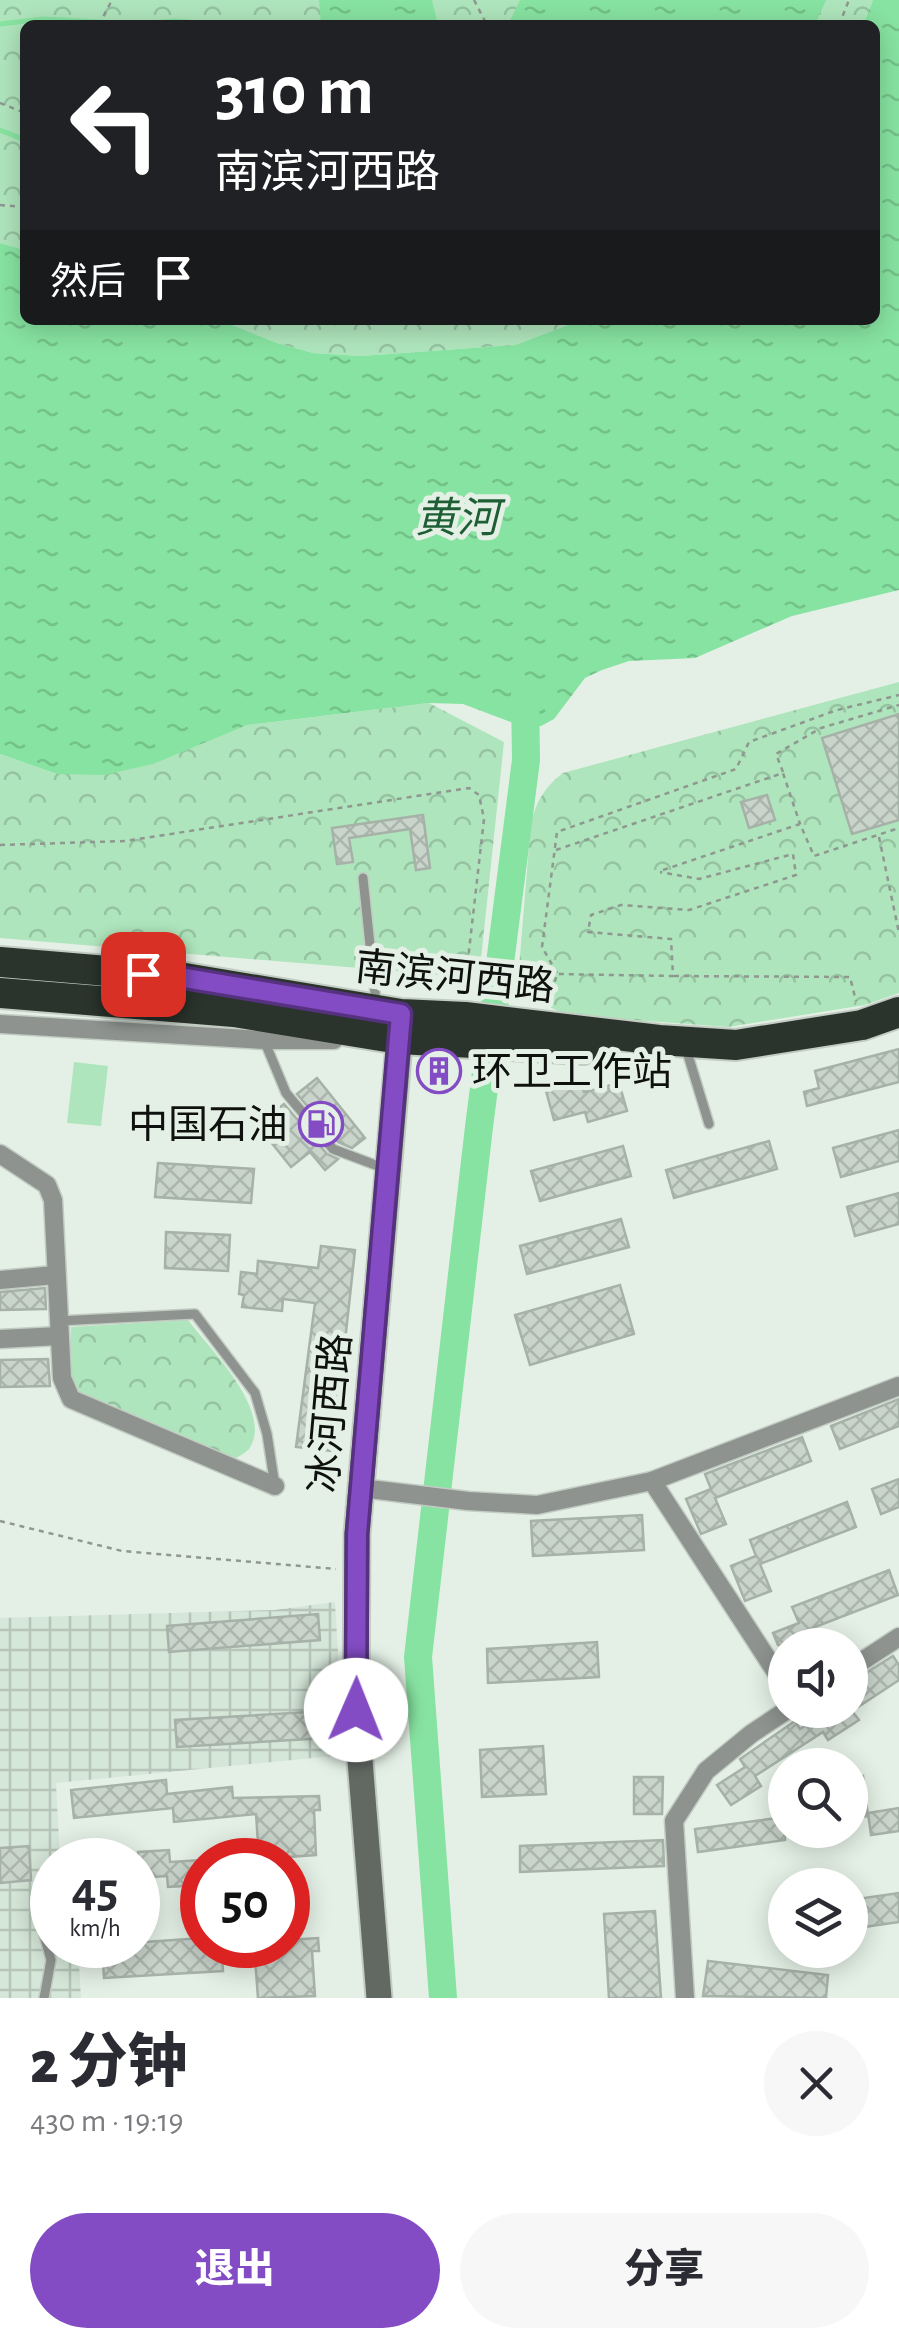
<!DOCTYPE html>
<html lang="zh">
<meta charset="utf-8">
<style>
:root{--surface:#fff;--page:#f7f7f7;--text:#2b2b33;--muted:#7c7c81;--accent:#834cc4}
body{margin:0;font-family:"Alegreya Sans","Noto Sans SC",sans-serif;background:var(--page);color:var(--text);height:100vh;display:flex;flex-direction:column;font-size:38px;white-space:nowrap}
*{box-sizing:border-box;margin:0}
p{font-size:32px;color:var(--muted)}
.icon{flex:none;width:55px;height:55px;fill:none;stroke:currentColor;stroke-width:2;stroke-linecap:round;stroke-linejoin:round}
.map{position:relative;height:1998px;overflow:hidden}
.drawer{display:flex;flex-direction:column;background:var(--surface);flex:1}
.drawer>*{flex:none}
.guide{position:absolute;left:20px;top:20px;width:860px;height:305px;border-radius:15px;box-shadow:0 5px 25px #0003;background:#202124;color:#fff;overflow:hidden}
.controls{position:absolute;left:768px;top:1628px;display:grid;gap:20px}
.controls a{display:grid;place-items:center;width:100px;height:100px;border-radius:50%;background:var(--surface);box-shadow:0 5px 25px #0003;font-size:50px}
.speed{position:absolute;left:30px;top:1838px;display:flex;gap:20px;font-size:50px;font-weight:700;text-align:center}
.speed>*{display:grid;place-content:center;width:130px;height:130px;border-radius:50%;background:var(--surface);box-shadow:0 5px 25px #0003;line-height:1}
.speed small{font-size:25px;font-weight:400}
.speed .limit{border:15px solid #d22;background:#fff;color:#111}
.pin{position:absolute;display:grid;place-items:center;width:85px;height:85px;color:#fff;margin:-42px;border-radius:20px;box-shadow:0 5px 15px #0006}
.me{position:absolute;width:110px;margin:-55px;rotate:1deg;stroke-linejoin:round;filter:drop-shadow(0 0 8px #0008)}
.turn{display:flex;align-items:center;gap:35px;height:210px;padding:0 30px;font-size:45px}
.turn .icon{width:130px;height:130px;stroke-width:2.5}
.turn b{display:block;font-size:70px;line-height:85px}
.then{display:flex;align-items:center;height:95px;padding:0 30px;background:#0003;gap:20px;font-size:38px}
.round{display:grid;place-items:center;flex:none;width:105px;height:105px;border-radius:52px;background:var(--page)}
.head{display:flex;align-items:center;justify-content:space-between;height:170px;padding:0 30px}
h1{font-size:60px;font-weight:800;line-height:75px}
.button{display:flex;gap:20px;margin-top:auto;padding:20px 30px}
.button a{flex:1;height:115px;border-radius:60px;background:var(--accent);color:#fff;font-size:40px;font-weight:800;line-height:115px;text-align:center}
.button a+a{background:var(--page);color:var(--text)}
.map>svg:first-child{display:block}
.industrial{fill:url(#industrial-grid)}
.park{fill:url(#park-crowns)}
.pitch{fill:#afe5bc}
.water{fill:url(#water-ripples)}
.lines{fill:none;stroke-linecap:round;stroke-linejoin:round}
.stream{stroke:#87e3a1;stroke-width:5}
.river{stroke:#87e3a1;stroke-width:28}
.building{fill:url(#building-cross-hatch);stroke:#a6b1a8;stroke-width:2.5}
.lane-casing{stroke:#c2ccc3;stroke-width:12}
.street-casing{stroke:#c2ccc3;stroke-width:21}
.secondary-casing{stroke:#c2ccc3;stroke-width:29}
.highway-casing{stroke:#c2ccc3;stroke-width:34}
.path{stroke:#8e9790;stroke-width:2.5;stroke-dasharray:5 5;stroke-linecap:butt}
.lane{stroke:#8e938f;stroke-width:9}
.street{stroke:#8e938f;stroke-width:18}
.secondary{stroke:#626963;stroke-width:25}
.highway{stroke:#2a332c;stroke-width:30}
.route-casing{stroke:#55317f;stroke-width:25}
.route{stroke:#834cc4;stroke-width:18}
.labels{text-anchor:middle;stroke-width:10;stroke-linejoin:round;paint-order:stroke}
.street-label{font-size:40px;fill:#0e110e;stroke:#e4f0e6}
.poi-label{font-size:40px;fill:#0e110e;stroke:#e4f0e6;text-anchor:start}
.water-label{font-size:42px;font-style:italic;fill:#1e5e34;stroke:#e4f0e6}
</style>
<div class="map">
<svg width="899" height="1998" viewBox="0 0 899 1998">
<defs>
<pattern id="industrial-grid" width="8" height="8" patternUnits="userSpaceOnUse" patternTransform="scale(2.5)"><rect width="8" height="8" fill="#d5e7d8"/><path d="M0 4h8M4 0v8" fill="none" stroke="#b6c5b8"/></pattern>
<pattern id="park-crowns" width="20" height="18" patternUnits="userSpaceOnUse" patternTransform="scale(2.5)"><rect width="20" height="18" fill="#afe5bc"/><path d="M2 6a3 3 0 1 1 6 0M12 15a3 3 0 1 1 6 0" fill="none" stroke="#95c3a0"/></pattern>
<pattern id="water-ripples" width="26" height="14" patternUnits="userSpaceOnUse" patternTransform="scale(2.5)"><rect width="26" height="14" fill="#87e3a1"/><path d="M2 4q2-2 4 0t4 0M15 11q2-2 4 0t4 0" fill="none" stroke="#73c289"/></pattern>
<pattern id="building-cross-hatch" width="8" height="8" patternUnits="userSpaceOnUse" patternTransform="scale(2.5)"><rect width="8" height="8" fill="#c9d4cb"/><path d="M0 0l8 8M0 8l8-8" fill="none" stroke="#abb5ad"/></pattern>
</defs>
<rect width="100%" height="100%" fill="#e4f0e6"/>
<!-- industrial -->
<polygon class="industrial" points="335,1602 344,1755 56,1783 60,1860 52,1860 52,1945 78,1945 81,1998 0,1998 0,1618 274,1610"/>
<!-- park -->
<g class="park">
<polygon points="0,0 873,0 863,25 25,25 25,250 0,243"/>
<polygon points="220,320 581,320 515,345 361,356 313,353 277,343"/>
<path d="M899,682V993L865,1005L728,1027L567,1015L517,992L531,822C537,800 545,787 563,773Z"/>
<polygon points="429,703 504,742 479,978 0,938 0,754 57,774 212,738 247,725"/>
<path d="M188,1320C209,1348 275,1412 249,1449C245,1454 235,1458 229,1462L80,1394L69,1378L71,1327Z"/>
</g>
<!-- pitch -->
<polygon class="pitch" points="74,1062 108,1066 101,1126 67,1123"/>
<!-- water -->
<g class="water">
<polygon points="319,0 432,0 438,25 255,25 260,20 321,25"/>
<polygon points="520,0 826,0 815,25 508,25"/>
<polygon points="873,0 899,0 899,590 792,616 695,658 629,661 602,670 585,678 554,719 541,726 527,728 463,704 429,703 247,725 153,764 104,775 57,774 0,754 0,243 25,250 25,320 220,320 277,343 313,353 361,356 515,345 581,320 875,320 875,25 863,25"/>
</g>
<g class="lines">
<!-- stream -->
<g class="stream">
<polyline points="0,24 44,19 137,24 175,21 228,25"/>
<polyline points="0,130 25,140"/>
</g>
<!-- river -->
<polyline class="river" points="443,1998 418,1657 479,1127 526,760 525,692"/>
</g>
<!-- building -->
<g class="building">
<polygon points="899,714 899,820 852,834 822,738"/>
<polygon points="767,795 775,820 749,828 741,802"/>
<polygon points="423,815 430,868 416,870 410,829 349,838 353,862 337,864 332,828"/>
<polygon points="899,1049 899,1082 807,1106 804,1092 819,1088 815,1071"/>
<polygon points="317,1078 365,1138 352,1148 338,1142 297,1094"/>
<polygon points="581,1082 584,1092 619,1083 627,1111 588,1122 585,1112 554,1120 546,1091"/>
<polygon points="284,1104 327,1154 338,1159 325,1170 310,1152 291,1167 254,1121 270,1108 274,1112"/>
<polygon points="899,1130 899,1161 841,1177 833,1148"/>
<polygon points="769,1141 777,1169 674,1198 666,1170"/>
<polygon points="623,1146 631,1176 540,1201 531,1171"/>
<polygon points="158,1163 254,1169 251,1203 155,1197"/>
<polygon points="899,1193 899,1224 855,1236 847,1207"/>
<polygon points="621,1219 629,1247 527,1274 520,1246"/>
<polygon points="166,1232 230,1235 228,1271 165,1268"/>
<polygon points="321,1246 355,1250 333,1451 296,1447 315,1303 283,1299 282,1311 242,1307 244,1295 239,1294 241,1272 257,1274 258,1261 318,1268"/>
<polygon points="620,1285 634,1334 530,1365 515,1315"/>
<polygon points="45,1288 46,1309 0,1310 0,1292"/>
<polygon points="48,1359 50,1386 0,1387 0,1360"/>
<polygon points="899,1399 899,1426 840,1449 831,1426"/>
<polygon points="802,1437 811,1461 715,1498 726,1524 701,1534 686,1499 711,1489 705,1474"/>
<polygon points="899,1479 899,1507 881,1514 872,1489"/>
<polygon points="847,1502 856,1527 760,1564 771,1591 745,1601 731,1566 756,1556 750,1540"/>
<polygon points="642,1515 644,1550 533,1556 531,1521"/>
<polygon points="889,1570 898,1595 802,1632 808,1645 778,1645 773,1633 799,1623 792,1607"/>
<polygon points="318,1614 320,1640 169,1652 167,1626"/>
<polygon points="597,1642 599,1677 488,1683 487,1649"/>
<polygon points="893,1656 899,1665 899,1680 852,1711 859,1720 828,1740 823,1732 755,1776 761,1786 731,1805 717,1785 745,1767 740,1759 795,1721 800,1729 830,1710 850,1710 850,1683"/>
<polygon points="325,1711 326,1738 177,1747 175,1720"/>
<polygon points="543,1746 546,1794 482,1797 480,1750"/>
<polygon points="863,1776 868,1816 850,1819 850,1778"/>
<polygon points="634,1777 663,1777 662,1814 634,1814"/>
<polygon points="166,1780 167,1794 232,1787 233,1798 319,1796 320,1810 314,1810 316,1855 259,1859 256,1814 174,1822 173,1808 74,1818 71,1790"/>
<polygon points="899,1808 899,1831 871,1835 868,1813"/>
<polygon points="785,1817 785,1840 698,1852 695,1829"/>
<polygon points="663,1840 664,1866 520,1872 520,1846"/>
<polygon points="29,1846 31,1880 0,1883 0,1848"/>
<polygon points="169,1850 170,1862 202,1860 202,1885 168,1887 167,1876 138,1878 138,1852"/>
<polygon points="899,1893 899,1922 850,1929 850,1900"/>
<polygon points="655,1911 661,1998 609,1998 604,1914"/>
<polygon points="202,1938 202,1945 221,1945 223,1971 104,1978 102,1945"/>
<polygon points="318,1938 319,1951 312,1951 315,1996 258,1998 254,1945 288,1945 288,1940"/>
<polygon points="708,1961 828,1975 826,1998 703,1996"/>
</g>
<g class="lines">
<defs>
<g id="lane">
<polyline points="363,878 376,1002"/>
<polyline points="264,1040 286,1093 333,1149 386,1169"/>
<polyline points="688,1055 709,1124"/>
<polyline points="58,1321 195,1314 255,1393 267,1434 275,1486"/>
<polyline points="40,1920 51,1960 44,1998"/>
</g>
<g id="street">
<polyline points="0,1024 264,1040 334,1040"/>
<polyline points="0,1154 47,1185 53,1200 62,1378 71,1399 275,1486"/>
<polyline points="0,1280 55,1275"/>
<polyline points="0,1339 59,1336"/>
<polyline points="361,1488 468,1501 537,1505 652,1481"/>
<polyline points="850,1669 899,1637"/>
<polyline points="785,1686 652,1481 899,1386"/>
<polyline points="685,1998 674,1821 706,1771 751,1734 787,1710"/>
</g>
<polyline id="secondary" points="379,1998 356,1710 357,1534 401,1021"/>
<g id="highway">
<polyline points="0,962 179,977 401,1014 465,1017 659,1040 736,1045 862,1025 899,1012"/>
<polyline points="0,993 234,1012 399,1039 584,1049"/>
</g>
</defs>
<!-- lane casing -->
<use href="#lane" class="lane-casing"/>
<!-- street casing -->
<use href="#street" class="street-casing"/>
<!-- secondary casing -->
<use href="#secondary" class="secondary-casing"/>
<!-- highway casing -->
<use href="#highway" class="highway-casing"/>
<!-- path -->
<g class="path">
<polyline points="474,0 487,25"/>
<polyline points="99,25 112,0"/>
<polyline points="839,25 849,0"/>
<polyline points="0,103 25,113"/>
<polyline points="0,205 25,207"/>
<polyline points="312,320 335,324 367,320"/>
<polyline points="783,772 776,754 821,728 899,705"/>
<polyline points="879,837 899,933"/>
<polyline points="0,845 125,841 469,788 479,795 484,819 466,977"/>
<polyline points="556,850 783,773 800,824"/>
<polyline points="663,870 800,824 814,856 899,828"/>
<polyline points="557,973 542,947 557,832 736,769 749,742 837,710 899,695"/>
<polyline points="674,976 850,977 856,1001"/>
<polyline points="549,1001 557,974 673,976 671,939 588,932 591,915 621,905 689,910 796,875 793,854 699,879 660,872"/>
<polyline points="0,1521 122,1551 336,1569"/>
</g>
<!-- lane -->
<use href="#lane" class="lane"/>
<!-- street -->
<use href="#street" class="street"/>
<!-- secondary -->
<use href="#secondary" class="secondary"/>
<!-- highway -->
<use href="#highway" class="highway"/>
</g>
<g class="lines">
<defs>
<polyline id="route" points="143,974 179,977 401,1014 357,1534 356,1710"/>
</defs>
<!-- route casing -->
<use href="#route" class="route-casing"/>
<!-- route -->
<use href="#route" class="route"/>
</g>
<!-- icons -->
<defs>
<symbol id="building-ring" viewBox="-11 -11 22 22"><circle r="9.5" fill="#e4f0e6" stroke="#834cc4" stroke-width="1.5"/><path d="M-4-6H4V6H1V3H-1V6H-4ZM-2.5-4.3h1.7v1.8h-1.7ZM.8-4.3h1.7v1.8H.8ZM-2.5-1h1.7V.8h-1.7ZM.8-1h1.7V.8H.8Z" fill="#834cc4"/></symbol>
<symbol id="fuel-ring" viewBox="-11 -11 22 22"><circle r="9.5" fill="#e4f0e6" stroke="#834cc4" stroke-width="1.5"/><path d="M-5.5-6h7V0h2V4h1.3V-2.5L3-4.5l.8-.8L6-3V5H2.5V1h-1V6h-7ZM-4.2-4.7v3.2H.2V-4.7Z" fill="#834cc4"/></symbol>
</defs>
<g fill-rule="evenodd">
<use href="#building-ring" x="414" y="1046" width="50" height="50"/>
<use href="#fuel-ring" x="296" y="1099" width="50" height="50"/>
</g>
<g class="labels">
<!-- street labels -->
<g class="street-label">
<text transform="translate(455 976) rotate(6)" y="14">南滨河西路</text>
<text transform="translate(329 1413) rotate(-85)" y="14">冰河西路</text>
</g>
<!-- poi labels -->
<g class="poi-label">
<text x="472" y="1085">环卫工作站</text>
<text x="288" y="1138" text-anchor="end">中国石油</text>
</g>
<!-- water labels -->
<g class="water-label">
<text x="457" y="532">黄河</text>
</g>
</g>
</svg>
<div class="controls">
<a><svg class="icon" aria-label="sound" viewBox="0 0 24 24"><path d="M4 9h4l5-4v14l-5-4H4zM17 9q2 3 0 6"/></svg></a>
<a><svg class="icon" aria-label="search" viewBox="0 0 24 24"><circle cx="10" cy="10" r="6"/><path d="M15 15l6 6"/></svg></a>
<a><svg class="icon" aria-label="layers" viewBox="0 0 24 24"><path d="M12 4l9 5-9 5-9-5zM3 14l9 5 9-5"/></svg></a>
</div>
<div class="speed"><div>45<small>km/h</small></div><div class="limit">50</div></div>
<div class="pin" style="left:143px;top:974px;background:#d93025"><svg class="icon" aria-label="arrive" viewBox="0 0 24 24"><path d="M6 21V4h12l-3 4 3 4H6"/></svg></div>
<svg class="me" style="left:356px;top:1710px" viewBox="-20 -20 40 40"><circle r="19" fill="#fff"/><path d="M0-13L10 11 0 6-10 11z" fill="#834cc4"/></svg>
<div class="guide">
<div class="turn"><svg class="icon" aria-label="left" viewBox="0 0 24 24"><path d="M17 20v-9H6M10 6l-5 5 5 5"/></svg><div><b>310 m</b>南滨河西路</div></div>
<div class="then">然后<svg class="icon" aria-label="arrive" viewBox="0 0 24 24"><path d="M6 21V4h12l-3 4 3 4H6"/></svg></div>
</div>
</div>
<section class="drawer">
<div class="head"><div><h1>2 分钟</h1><p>430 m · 19:19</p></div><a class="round"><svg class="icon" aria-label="close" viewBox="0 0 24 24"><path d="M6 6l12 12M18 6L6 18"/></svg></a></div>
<div class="button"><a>退出</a><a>分享</a></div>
</section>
